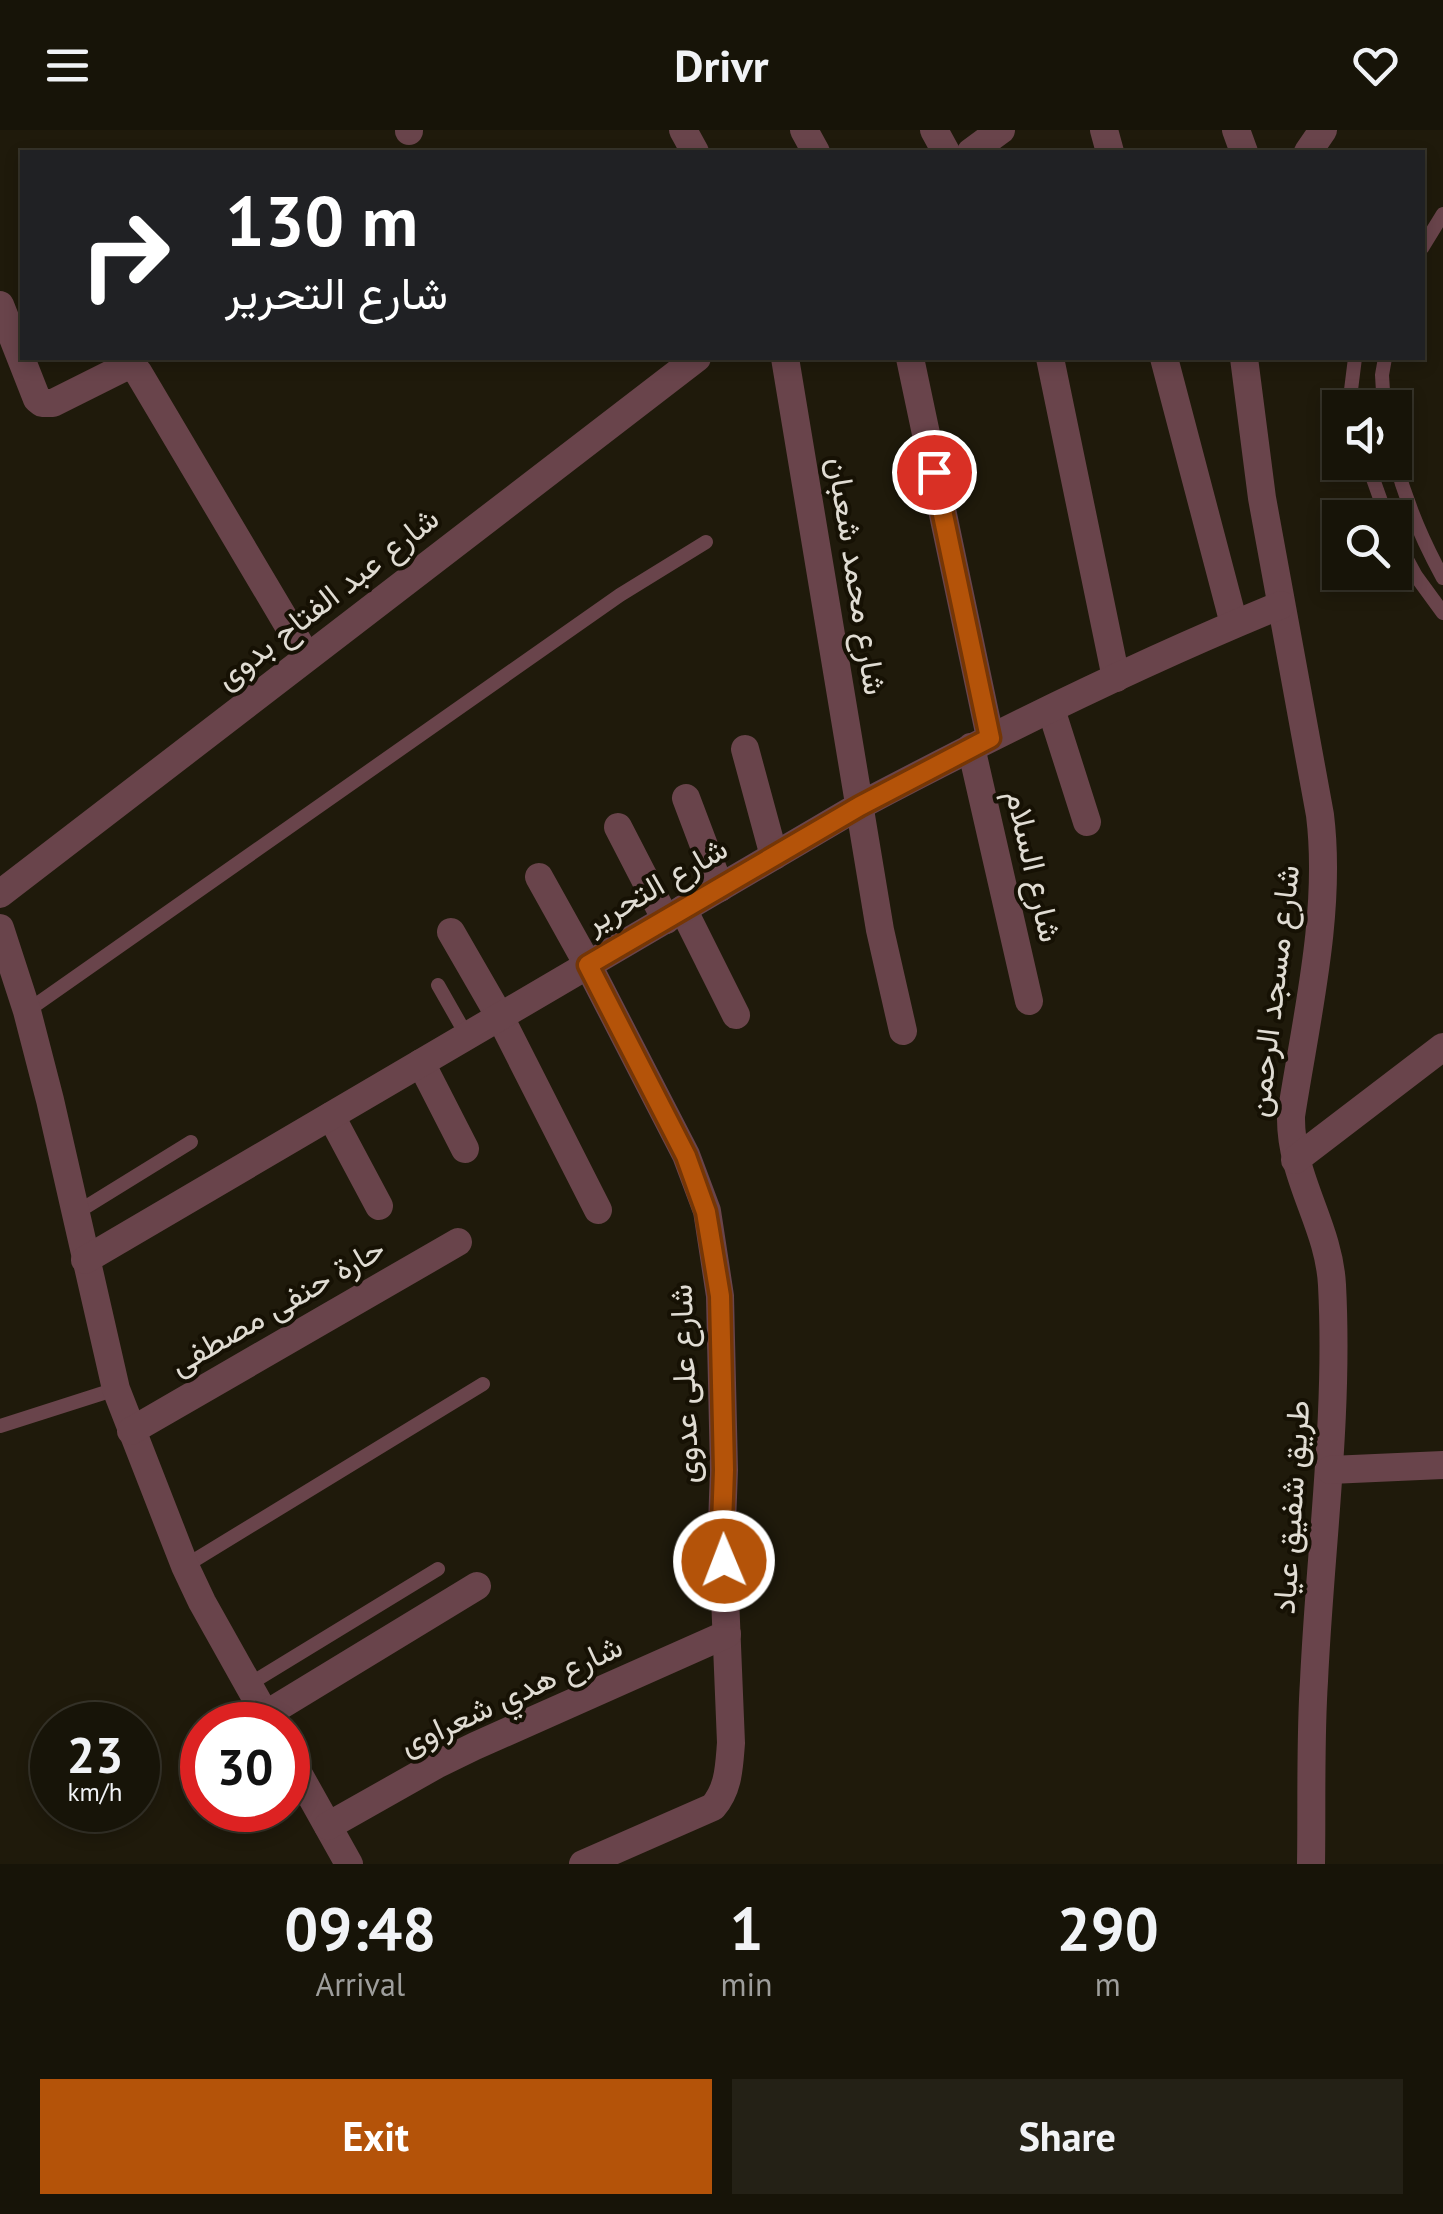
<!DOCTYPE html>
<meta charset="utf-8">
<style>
:root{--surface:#171408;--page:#242116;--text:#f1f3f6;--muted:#9e9e9c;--line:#363329;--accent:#b45309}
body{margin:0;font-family:"PT Sans",Vazirmatn,sans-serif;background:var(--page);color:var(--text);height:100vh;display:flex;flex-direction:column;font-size:38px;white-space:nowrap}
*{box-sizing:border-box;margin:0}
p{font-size:32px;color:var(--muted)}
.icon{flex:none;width:55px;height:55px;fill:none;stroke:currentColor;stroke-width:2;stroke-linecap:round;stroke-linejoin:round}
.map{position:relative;height:1734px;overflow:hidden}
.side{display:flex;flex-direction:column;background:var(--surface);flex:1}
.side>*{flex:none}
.banner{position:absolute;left:20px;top:20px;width:1405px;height:210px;border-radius:0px;box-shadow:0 5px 15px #0003,0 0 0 2px var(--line);background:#202124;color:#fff;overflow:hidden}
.tools{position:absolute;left:1322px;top:260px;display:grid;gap:20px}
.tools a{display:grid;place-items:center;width:90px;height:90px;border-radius:0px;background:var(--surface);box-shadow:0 5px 15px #0003,0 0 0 2px var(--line);font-size:50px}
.speed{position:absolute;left:30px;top:1572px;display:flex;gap:20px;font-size:50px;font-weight:700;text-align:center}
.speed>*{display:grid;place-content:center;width:130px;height:130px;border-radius:50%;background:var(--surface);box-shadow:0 5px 15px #0003,0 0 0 2px var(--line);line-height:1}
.speed small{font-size:25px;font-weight:400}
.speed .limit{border:15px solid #d22;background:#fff;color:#111}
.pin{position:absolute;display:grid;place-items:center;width:85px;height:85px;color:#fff;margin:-42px;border:5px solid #fff;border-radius:50%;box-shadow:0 2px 10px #0007}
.me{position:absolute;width:110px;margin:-55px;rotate:359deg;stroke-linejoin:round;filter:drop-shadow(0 0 8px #0008)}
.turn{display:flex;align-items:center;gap:35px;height:210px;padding:0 40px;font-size:45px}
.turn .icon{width:130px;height:130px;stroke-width:2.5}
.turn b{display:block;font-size:70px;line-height:85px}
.eta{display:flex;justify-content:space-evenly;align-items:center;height:170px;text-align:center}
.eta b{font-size:60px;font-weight:800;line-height:70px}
.primary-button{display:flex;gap:20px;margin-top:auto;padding:20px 40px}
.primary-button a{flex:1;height:115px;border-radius:0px;background:var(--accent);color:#fff;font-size:40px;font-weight:800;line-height:115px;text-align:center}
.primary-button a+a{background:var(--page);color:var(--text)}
header{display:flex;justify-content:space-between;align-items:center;height:130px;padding:0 40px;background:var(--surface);font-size:45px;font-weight:800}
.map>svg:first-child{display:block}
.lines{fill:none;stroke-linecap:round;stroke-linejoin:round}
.lane{stroke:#69444b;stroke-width:14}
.street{stroke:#69444b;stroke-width:28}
.route-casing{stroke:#753606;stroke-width:25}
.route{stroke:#b45309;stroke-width:18}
.labels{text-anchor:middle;stroke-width:8;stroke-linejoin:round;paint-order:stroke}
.street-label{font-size:32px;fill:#e0dcd3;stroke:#161104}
</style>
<header><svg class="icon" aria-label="menu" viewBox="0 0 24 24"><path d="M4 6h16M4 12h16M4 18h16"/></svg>Drivr<svg class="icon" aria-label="heart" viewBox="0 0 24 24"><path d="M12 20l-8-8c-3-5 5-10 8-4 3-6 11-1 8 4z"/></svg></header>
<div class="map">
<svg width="1443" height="1734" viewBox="0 0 1443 1734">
<rect width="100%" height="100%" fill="#1f1a0b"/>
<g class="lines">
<!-- lane -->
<g class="lane">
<polyline points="1422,118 1443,84"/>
<polyline points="1354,278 1351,260 1355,228"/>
<polyline points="1384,278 1382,245 1385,228"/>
<path d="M1395,330C1406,372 1422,410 1443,448"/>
<polyline points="1367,332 1387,388"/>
<polyline points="1395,407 1416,446 1443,483"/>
<polyline points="438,855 467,906"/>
<polyline points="27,881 620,465 706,412"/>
<polyline points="76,1083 191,1012"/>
<polyline points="0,1296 116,1259"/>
<polyline points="185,1436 483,1254"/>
<polyline points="248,1555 438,1439"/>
</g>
<!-- street -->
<g class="street">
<polyline points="409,0 409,1"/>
<polyline points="683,0 695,22"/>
<polyline points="804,0 816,22"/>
<polyline points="934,0 946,22"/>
<polyline points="1104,0 1110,22"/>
<polyline points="1236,0 1244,22"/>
<polyline points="971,22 1001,0"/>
<polyline points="1308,22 1323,0"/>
<polyline points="0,175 37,269 42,273 53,273 125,237 132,238 138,242 307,527"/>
<polyline points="785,228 880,800 903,901"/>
<polyline points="910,228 990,607"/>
<polyline points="1050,228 1116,548"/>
<polyline points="1164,228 1234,494"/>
<path d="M1244,228L1262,368L1320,685C1332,782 1306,889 1291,986C1290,1048 1329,1095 1332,1155C1339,1288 1320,1419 1314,1551C1310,1612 1312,1673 1311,1734"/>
<polyline points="1051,579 1087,692"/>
<polyline points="971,617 1029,871"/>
<polyline points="745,619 774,726"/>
<polyline points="686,668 720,758"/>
<polyline points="618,697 666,790"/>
<path d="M539,747L588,835L686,1025L707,1081L720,1166L724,1340L722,1394L731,1613C729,1637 729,1658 713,1677L583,1734"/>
<polyline points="0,764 697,228"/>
<polyline points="683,779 736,885"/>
<polyline points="0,798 27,881 50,970 116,1259 185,1436 202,1472 271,1595"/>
<polyline points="451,802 500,887 598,1080"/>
<polyline points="421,933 465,1019"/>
<polyline points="331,986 379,1076"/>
<polyline points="1295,1030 1443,917"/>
<path d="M85,1130L859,676C997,603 1137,534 1281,475"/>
<polyline points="131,1301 458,1112"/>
<polyline points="1330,1340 1443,1335"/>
<polyline points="265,1585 477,1456"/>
<polyline points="288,1625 349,1734"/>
<polyline points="328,1696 436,1635 475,1616 727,1504"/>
</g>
</g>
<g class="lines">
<defs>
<polyline id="route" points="724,1431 722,1394 724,1340 720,1166 706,1082 686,1026 588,835 860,676 990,608 934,342"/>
</defs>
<!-- route casing -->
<use href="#route" class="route-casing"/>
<!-- route -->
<use href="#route" class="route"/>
</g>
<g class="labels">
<!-- street labels -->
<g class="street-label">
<text transform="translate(857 446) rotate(81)" y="11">شارع محمد شعبان</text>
<text transform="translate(327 468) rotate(-38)" y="11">شارع عبد الفتاح بدوى</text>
<text transform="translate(1034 736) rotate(77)" y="11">شارع السلام</text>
<text transform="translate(656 755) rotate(-30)" y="11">شارع التحرير</text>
<text transform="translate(1273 861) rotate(-83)" y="11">شارع مسجد الرحمن</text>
<text transform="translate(277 1176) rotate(-30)" y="11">حارة حنفى مصطفى</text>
<text transform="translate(684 1254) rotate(-92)" y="11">شارع على عدوى</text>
<text transform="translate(1291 1377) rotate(-86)" y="11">طريق شفيق عياد</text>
<text transform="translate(511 1565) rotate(-25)" y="11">شارع هدي شعراوى</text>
</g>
</g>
</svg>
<div class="tools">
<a><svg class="icon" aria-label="sound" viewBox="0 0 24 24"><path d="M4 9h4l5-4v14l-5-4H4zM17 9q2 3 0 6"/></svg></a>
<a><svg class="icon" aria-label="search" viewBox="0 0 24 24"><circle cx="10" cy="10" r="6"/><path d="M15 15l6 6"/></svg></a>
</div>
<div class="speed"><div>23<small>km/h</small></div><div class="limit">30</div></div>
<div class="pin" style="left:934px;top:342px;background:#d93025"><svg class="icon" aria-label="arrive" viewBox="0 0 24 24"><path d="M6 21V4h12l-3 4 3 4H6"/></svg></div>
<svg class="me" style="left:724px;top:1431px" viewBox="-20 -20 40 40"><circle r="17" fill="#b45309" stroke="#fff" stroke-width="3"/><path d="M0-11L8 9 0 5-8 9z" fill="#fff"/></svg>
<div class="banner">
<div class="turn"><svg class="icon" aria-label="right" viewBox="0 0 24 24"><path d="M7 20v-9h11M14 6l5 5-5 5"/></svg><div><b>130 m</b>شارع التحرير</div></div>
</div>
</div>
<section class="side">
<div class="eta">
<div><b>09:48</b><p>Arrival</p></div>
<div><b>1</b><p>min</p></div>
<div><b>290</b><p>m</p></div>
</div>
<div class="primary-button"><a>Exit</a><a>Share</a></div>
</section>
